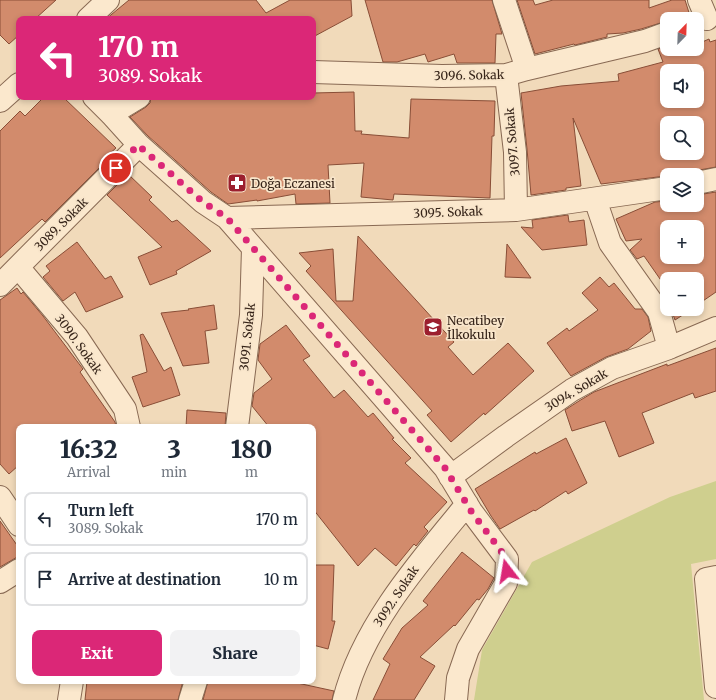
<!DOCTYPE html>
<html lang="en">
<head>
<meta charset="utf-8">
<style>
  :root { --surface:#fff; --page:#f2f2f3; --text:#1f2937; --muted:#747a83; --line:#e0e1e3; --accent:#db2777 }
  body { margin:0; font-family:Merriweather,serif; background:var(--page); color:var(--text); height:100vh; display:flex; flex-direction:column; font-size:15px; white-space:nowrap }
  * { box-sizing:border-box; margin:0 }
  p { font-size:13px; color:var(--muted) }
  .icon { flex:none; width:22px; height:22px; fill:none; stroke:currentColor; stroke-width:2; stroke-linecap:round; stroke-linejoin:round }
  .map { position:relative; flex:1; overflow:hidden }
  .drawer { position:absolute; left:16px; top:424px; width:300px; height:260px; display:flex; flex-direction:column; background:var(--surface); border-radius:8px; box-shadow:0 2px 6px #0003 }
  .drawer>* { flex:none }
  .hud { position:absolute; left:16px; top:16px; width:300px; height:84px; border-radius:8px; box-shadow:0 2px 6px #0003; background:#db2777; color:#fff; overflow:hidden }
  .needle { width:26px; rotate:23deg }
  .controls { position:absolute; left:660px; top:12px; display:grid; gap:8px }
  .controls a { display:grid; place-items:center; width:44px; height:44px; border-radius:8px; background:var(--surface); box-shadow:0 2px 6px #0003; font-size:20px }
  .pin { position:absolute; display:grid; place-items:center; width:34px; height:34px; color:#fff; margin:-17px; border:2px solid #fff; border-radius:50%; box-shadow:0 1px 4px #0007 }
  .me { position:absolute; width:44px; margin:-22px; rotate:346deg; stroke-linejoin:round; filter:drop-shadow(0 0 3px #0008) }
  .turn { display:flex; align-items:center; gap:14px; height:84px; padding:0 16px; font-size:18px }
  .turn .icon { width:52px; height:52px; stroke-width:2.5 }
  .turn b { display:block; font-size:28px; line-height:34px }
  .eta { display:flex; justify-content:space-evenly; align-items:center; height:68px; text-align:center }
  .eta b { font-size:24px; font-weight:800; line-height:28px }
  .cta { display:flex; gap:8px; margin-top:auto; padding:8px 16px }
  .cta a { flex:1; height:46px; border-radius:8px; background:var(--accent); color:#fff; font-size:16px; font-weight:800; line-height:46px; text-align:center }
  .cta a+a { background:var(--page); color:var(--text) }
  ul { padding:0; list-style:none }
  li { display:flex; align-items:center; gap:12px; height:54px; margin:0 8px 6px; padding:0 8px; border:2px solid var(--line); border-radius:8px }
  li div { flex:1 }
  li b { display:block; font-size:15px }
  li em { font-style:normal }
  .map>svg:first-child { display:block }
  .green { fill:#cfcf8e }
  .building { fill:#d28b6c; stroke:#894e37; fill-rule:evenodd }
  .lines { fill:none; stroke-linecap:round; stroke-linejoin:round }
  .minor-casing { stroke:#886953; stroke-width:24 }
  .minor { stroke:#fbe8cd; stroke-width:22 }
  .route { stroke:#db2777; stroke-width:7; stroke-dasharray:0 12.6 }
  .labels { text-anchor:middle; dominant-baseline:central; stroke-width:3.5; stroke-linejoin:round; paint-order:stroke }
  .street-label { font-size:12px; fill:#362419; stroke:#f8e5ca }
  .poi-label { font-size:12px; fill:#362419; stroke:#f8e5ca; text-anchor:start }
</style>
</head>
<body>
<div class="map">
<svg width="716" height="700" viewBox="0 0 716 700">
  <rect width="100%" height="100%" fill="#f1daba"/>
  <path class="green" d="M716,481V559L691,564L704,700H474L482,650L532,562L670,497Z"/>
  <path class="building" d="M0,0H56L35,19H19V35L9,44L0,35Z
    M129,0H256L266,13L290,0H351L352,16L313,37V19H106Z
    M365,0H492L502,34H496L495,63H457L454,54L428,62L425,54L397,62H383Z
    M517,0H533L535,5L553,0H649V8L672,0H685L691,19H667V21L641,29L623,33L607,34V37L575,45L574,44L535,54Z
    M697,35L700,43L709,39L710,42L716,40V167L694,171L690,173L601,184L573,118L581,186L566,188V190L531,195L527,149L521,93L561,86L619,81L618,74L663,62L658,49L667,46V49H697ZM667,71H697V101H667ZM667,123H697V153H667Z
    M354,92L355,131H362L361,134L409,138L411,99L495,101L494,136H492L490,198L394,194L393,200L361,197L364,163L328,165L330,203L296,204L295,194L257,201V200L228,204L211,192L148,136L130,117L146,107L150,103L151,97H313V93Z
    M44,97H63L116,148L108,155L110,157L45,222L42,219L0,258V131L20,111L25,116Z
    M128,174L152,197L149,200L172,222L177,220L211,251L176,271L177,274L150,285L138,257L162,247L107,195Z
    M716,192V292L697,305V279H667V289L644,256L637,259L630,250L642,239L626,241L616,219L655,202L667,201V205H697V195ZM667,227H697V257H667Z
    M568,215L569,222L584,220L587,245L542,250L521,227L533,228L532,220Z
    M358,236L454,342L448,347L473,375L508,343L534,371L485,415L484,413L451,442L427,415L432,411L306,271L311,266L299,253L333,249L336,301H353Z
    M77,242L105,279L111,276L123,297L86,312L75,292L63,301L43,277L50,271L46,266Z
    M507,244L531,278L505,277Z
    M600,277L609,287L614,283L635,309H642L648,317L651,331L628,349L606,357L571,376L547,343L567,328L569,331L598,310L582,293Z
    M17,288L21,294L23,292L43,316L83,369L80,372L115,422L116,427H19V465L9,474L0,464V300Z
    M214,305L217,329L205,331L209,363L183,366L161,313L189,310L188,309Z
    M671,309H692L675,320Z
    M286,325L310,356L303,360L334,398L344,390L368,417L373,413L394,438L392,439L411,458L405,463L447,502L424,527L428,531L416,546L414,544L396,566L375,548L358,566L313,509V427H269L252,406L254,393L272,379L258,360L260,344Z
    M143,334L164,371L171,367L180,395L143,407L132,377L147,372L140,335Z
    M716,348V391L695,398L693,393L642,413L654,443L619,457L605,421L572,431L565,410L579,401L594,392L667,364V366Z
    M187,410L226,413L225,427H186Z
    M566,438L587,483L568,494L566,491L535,511L534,510L500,529L491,516L475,489L535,452L536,454Z
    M0,521L19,548V556L0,567Z
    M462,552L494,578L488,589L479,600L477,599L455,626L454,625L420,657L435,666L414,700H373L390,664L383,659L402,628L428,605L423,601Z
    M313,565H334L332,621H335L328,649L313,645Z
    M87,681H183L178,700H85Z
    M208,681H288L334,691L332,700H203Z"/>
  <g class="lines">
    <defs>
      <path id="minor" d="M504,0L527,69
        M699,0L707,19
        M88,19L108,0
        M313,72L442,76L506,75L527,69L645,41L667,33
        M506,75L515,152L516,210
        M94,97L111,114L139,145L203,202L227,218L445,468L471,511L507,559L506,583L468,649L458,678L456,700
        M0,101L19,84
        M111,114L139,97
        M697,183L716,179
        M595,199L610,243L659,312L669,348
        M227,218L516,210L667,188
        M18,267L77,337L125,409L129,427
        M0,285L139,145
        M237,427L251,315L253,248
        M450,477L506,436L572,390L612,368L669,348L716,328
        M0,497L19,525
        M716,577L706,579L716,687
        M0,582L19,570
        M69,700L72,681
        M190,700L196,681
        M344,700C362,627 420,561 467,504"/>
    </defs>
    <use href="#minor" class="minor-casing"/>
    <use href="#minor" class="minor"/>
  </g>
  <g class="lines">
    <path class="route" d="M116,168L138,145L203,202L227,218L445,468L471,511L507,559V571"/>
  </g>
  <defs>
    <symbol id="pharmacy-square" viewBox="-11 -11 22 22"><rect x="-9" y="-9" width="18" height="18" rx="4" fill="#9c1f2e" stroke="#f8e5ca"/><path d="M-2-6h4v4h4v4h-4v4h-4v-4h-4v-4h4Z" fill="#fff"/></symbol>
    <symbol id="school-square" viewBox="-11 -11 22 22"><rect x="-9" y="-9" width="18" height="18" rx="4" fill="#9c1f2e" stroke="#f8e5ca"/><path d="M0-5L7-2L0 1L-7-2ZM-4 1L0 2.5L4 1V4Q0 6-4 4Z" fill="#fff"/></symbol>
  </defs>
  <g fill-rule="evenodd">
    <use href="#pharmacy-square" x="226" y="172" width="22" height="22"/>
    <use href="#school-square" x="422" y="316" width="22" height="22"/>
  </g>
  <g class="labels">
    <g class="street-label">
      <text transform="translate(469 75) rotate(-1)">3096. Sokak</text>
      <text transform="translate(512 142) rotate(-95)">3097. Sokak</text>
      <text transform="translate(448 212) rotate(-2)">3095. Sokak</text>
      <text transform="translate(61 224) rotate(-45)">3089. Sokak</text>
      <text transform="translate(247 337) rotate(-84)">3091. Sokak</text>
      <text transform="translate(79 344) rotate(54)">3090. Sokak</text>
      <text transform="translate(576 390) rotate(-31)">3094. Sokak</text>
      <text transform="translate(396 596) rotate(-56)">3092. Sokak</text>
    </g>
    <g class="poi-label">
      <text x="251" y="183">Doğa Eczanesi</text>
      <text x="447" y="320">Necatibey<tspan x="447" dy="14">İlkokulu</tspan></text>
    </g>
  </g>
</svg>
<div class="controls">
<a><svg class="needle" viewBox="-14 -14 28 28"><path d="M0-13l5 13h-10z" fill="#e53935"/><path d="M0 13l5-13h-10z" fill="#747a83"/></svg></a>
<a><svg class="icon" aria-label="sound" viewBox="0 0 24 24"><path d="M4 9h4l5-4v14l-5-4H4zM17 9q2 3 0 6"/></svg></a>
<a><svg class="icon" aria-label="search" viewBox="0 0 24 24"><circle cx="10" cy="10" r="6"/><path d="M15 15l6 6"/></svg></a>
<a><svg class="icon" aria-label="layers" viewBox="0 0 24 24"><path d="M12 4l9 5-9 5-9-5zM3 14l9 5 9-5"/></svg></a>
<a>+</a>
<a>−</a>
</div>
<div class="pin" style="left:116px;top:168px;background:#d93025"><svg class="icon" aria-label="arrive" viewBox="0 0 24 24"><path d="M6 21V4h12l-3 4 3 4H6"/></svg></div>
<svg class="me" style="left:507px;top:571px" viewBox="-20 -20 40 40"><path d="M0-17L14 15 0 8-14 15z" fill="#db2777" stroke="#fff" stroke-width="4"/></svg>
<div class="hud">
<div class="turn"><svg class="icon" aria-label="left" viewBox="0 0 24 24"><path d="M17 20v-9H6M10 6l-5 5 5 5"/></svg><div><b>170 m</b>3089. Sokak</div></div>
</div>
<section class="drawer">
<div class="eta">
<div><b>16:32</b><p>Arrival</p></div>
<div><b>3</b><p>min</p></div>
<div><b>180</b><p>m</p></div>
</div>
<ul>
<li><svg class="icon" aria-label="left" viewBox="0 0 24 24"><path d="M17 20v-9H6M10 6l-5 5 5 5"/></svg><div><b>Turn left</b><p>3089. Sokak</p></div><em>170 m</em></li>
<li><svg class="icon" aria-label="arrive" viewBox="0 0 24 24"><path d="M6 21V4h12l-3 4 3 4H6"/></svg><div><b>Arrive at destination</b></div><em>10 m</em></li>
</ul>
<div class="cta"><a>Exit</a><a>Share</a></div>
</section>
</div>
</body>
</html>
